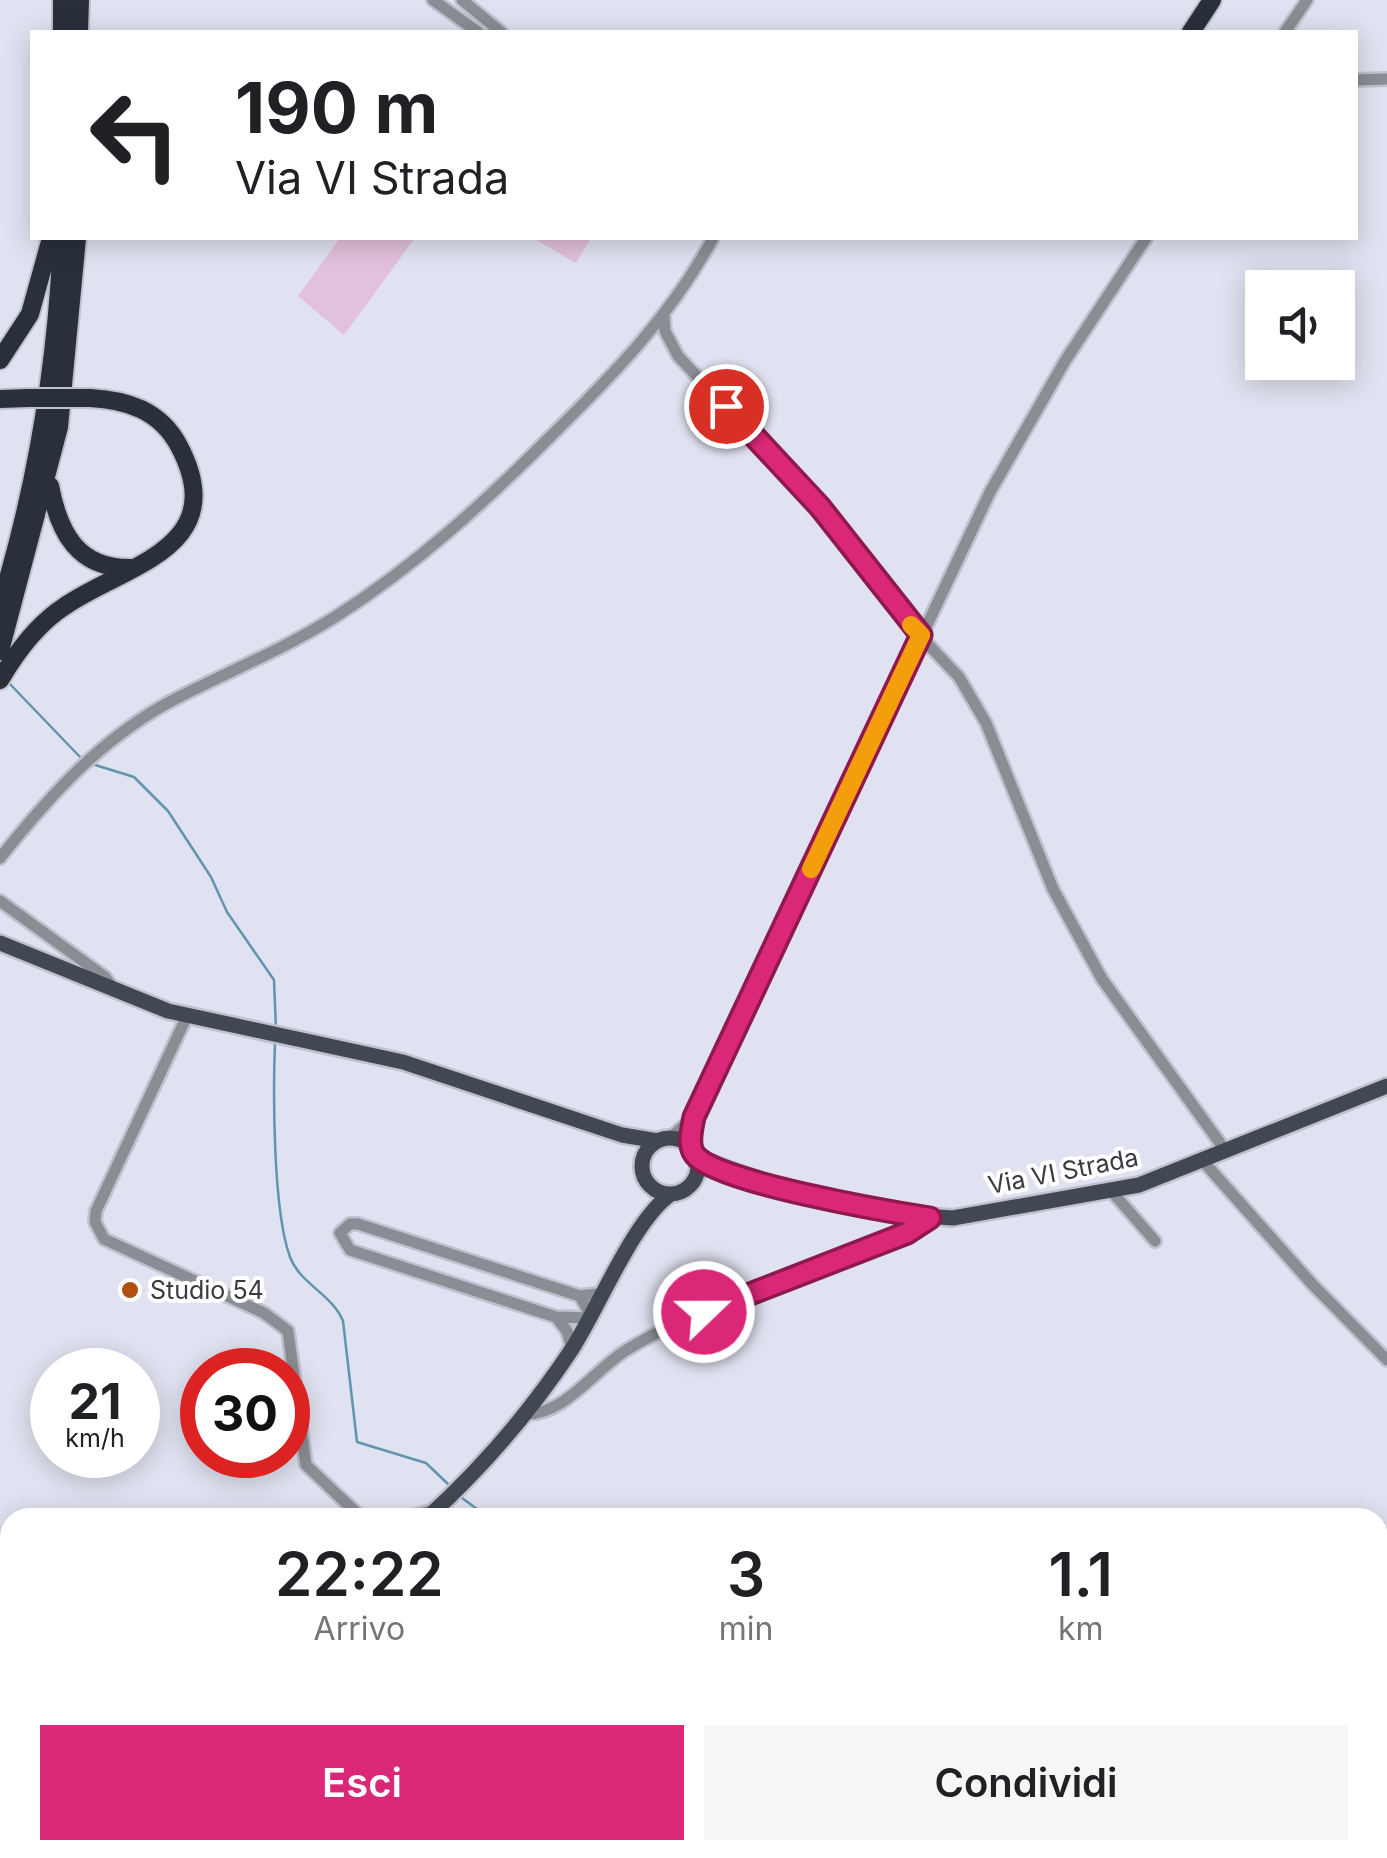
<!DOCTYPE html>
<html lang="it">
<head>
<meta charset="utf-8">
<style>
  :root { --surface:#fff; --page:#f6f6f6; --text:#202124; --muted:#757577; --accent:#db2777 }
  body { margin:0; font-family:Inter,sans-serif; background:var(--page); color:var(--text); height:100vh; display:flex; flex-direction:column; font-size:38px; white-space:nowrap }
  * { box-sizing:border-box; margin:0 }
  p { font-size:32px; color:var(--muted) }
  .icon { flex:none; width:55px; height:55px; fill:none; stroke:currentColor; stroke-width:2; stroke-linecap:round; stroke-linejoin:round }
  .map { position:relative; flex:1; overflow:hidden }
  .panel { position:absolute; left:0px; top:1508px; width:1388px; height:352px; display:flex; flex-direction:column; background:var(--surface); border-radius:30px 30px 0 0; box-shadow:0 5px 25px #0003 }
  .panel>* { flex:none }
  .top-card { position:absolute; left:30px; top:30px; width:1328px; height:210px; border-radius:0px; box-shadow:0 5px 25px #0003; background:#fff; color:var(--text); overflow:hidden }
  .buttons { position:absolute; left:1245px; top:270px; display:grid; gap:20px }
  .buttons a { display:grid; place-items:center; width:110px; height:110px; border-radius:0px; background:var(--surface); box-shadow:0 5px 25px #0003; font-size:50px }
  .speed { position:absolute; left:30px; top:1348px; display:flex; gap:20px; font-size:50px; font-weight:700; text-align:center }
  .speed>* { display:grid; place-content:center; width:130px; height:130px; border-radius:50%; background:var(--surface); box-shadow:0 5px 25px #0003; line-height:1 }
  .speed small { font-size:25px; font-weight:400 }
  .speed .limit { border:15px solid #d22; background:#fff; color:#111 }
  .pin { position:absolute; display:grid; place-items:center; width:85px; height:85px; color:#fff; margin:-42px; border:5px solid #fff; border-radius:50%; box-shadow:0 2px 10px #0007 }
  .me { position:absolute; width:110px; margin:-55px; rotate:68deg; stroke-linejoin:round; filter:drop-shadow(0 0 8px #0008) }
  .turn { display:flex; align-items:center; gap:35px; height:210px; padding:0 40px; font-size:45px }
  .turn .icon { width:130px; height:130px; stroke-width:2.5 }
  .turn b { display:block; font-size:70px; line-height:85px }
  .eta { display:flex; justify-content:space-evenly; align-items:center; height:170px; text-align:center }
  .eta b { font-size:60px; font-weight:600; line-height:70px }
  .action { display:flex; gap:20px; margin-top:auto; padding:20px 40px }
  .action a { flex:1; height:115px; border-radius:0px; background:var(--accent); color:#fff; font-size:40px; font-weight:600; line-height:115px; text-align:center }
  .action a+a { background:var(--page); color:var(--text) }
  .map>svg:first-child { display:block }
  .green { fill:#e2c1dc }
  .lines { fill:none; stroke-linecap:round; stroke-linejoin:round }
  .stream { stroke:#6294ad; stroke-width:2.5 }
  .minor-casing { stroke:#c0c0ce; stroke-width:16 }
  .major-casing { stroke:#c0c0ce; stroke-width:20 }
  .highway-casing { stroke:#c0c0ce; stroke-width:22 }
  .minor { stroke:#8a8d93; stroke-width:11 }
  .major { stroke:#424851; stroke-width:15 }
  .highway { stroke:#29303a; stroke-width:18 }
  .highway-bridge-casing { stroke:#c0c0ce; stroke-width:22; stroke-linecap:butt }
  .highway-bridge { stroke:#29303a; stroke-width:18 }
  .route-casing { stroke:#8e194d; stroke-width:25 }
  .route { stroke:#db2777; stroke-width:18 }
  .slow { stroke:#f59e0b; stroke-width:18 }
  .poi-dot { fill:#b04f0e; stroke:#fff; stroke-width:4 }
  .labels { text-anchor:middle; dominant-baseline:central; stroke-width:8; stroke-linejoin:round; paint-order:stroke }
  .street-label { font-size:25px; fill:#3a3a40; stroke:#fff }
  .poi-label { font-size:25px; fill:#3a3a40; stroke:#fff; text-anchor:start }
</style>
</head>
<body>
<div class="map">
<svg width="1387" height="1858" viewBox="0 0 1387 1858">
  <rect width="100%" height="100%" fill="#e1e2f1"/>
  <path class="green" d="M340,238H415L344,335L298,296Z
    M533,238H591L576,263Z"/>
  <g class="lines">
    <path class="stream" d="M7,681L81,758
      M92,764L134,777L168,811L211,877L227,912L274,980L276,1029
      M275,1042C273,1094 273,1211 290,1257C300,1284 332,1294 343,1321L357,1442L426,1463L449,1485
      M458,1495L489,1518
      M832,1850L843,1858"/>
    <defs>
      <path id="minor" d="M433,0L478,32
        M462,0L501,32
        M1285,32L1307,0
        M1355,80L1387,79
        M664,316L665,331L678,356L820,507L905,620L959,677L986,723L1053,889L1102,979L1225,1150
        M0,858C51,794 104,735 179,697C232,670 284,649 335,617C415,566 483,504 550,437C612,376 672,315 713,238
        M0,901L105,977L114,990
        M187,1016L96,1211L95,1222L104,1239L264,1313L288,1331L306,1465L362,1518
        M669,1139L694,1117L990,492L1065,361L1146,238
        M692,1150L693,1119
        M1202,1160L1312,1284L1387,1360
        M1113,1193L1155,1241
        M580,1296L592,1318L556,1317L350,1250L340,1233L350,1224H358L580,1296L605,1293
        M556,1317L567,1331L572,1349
        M526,1414C565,1415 596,1368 628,1349C714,1298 814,1268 907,1233L930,1218
        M405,1518L431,1511
        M1378,1833L1387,1821
        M1277,1850L1288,1858
        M1358,1858L1364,1850"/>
      <path id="major" d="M0,943L168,1011L403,1062L622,1135L658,1141
        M642 1166a28 28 0 1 1 56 0a28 28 0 1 1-56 0Z
        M696,1158L786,1190L908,1215L953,1218L1139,1185L1387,1086
        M427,1518C482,1468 531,1411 572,1349C599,1307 634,1219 671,1194
        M78,1850L82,1858
        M0,1854L18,1850
        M26,1858L30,1850"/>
      <path id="highway" d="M62,32V0
        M79,32L80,0
        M1191,32L1212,0
        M0,360L30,314L51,238
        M0,399L28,398
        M50,486C59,533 78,569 131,568
        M0,606C37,485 57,363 62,238
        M0,651L59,427L77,238
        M0,680C17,651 37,624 65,606C125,565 233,548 179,446C160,410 127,400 90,398"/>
    </defs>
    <use href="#minor" class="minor-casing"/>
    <use href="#major" class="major-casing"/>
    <use href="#highway" class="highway-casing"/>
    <use href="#minor" class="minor"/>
    <use href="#major" class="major"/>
    <use href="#highway" class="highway"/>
    <defs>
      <path id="highway-bridge" d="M28,398H90"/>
    </defs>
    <use href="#highway-bridge" class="highway-bridge-casing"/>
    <use href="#highway-bridge" class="highway-bridge"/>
  </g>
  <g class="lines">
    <defs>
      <path id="route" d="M704,1312L907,1233L930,1218C891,1212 715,1182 695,1155C687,1145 692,1128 694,1117L921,635L820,507L726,406"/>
    </defs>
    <use href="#route" class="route-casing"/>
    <use href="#route" class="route"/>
    <path class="slow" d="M811,869L921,635L911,625"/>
  </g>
  <circle class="poi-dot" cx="130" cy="1290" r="10"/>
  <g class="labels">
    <g class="street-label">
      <text transform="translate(1063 1171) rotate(-11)">Via VI Strada</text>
    </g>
    <g class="poi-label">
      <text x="150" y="1290">Studio 54</text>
    </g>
  </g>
</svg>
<div class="buttons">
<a><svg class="icon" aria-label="sound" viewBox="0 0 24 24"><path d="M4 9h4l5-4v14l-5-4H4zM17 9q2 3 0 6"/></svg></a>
</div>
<div class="speed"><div>21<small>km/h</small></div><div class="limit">30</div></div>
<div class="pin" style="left:726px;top:406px;background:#d93025"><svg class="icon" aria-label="arrive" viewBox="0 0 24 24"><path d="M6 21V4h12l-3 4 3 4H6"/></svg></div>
<svg class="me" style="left:704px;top:1312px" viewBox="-20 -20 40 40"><circle r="17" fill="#db2777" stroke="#fff" stroke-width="3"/><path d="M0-11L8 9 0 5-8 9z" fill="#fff"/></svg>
<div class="top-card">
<div class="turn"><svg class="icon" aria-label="left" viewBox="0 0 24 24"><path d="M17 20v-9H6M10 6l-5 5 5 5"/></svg><div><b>190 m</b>Via VI Strada</div></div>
</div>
<section class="panel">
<div class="eta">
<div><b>22:22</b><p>Arrivo</p></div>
<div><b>3</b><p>min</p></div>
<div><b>1.1</b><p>km</p></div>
</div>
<div class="action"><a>Esci</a><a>Condividi</a></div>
</section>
</div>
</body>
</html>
